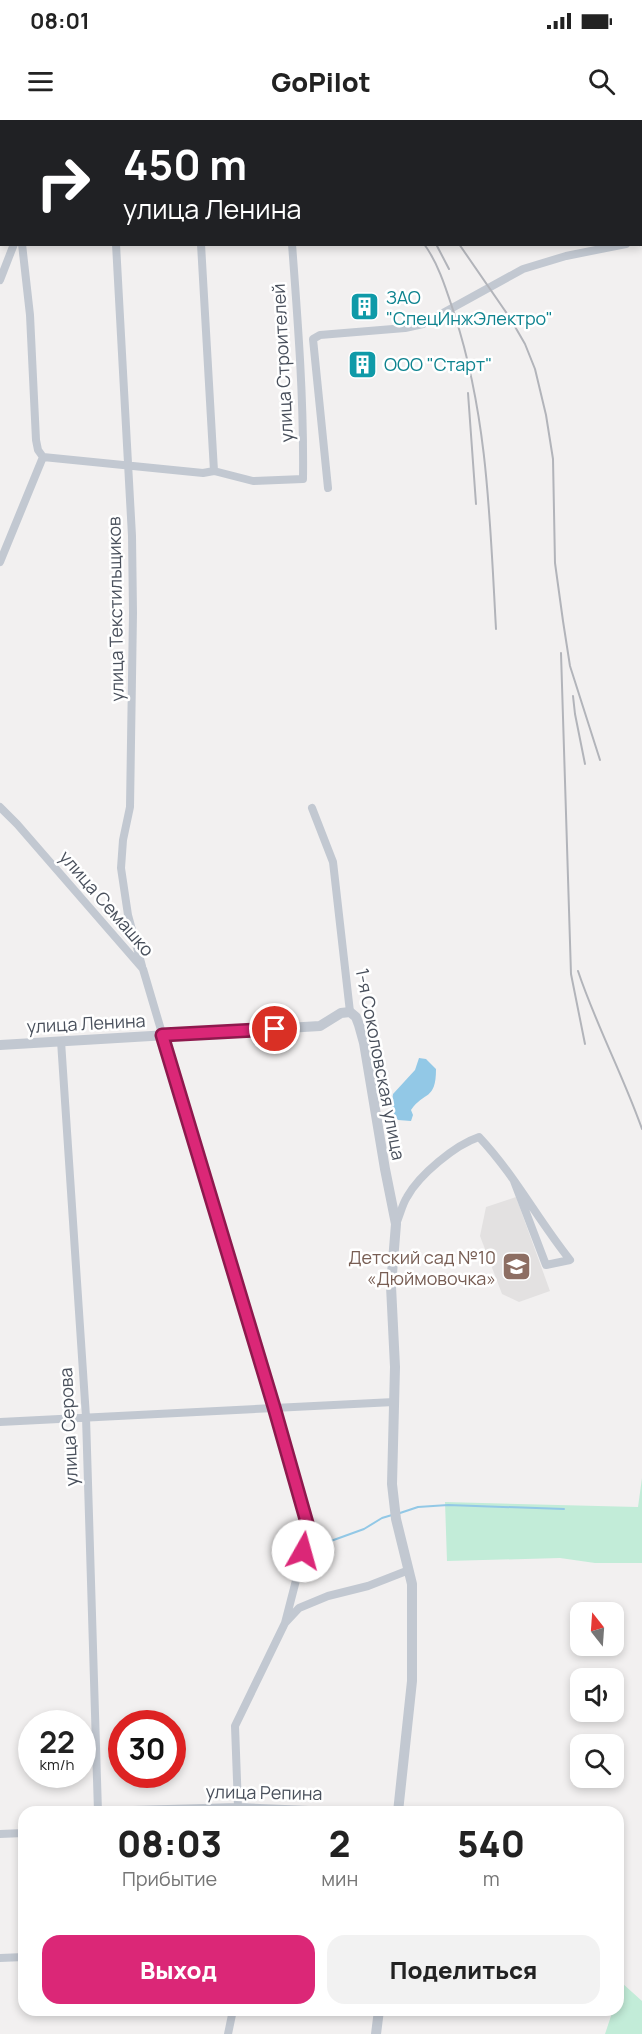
<!DOCTYPE html>
<html lang="ru">
<head>
<meta charset="utf-8">
<style>
  :root { --surface:#fff; --page:#f2f2f2; --text:#222; --muted:#767676; --accent:#db2777 }
  body { margin:0; font-family:Manrope,sans-serif; background:var(--page); color:var(--text); height:100vh; display:flex; flex-direction:column; font-size:22px; white-space:nowrap }
  * { box-sizing:border-box; margin:0 }
  p { font-size:20px; color:var(--muted) }
  .icon { flex:none; width:33px; height:33px; fill:none; stroke:currentColor; stroke-width:2; stroke-linecap:round; stroke-linejoin:round }
  .map { position:relative; flex:1; overflow:hidden }
  .drawer { position:absolute; left:18px; top:1686px; width:606px; height:210px; display:flex; flex-direction:column; background:var(--surface); border-radius:18px; box-shadow:0 3px 9px #0003 }
  .drawer>* { flex:none }
  .hud { position:absolute; left:0px; top:0px; width:642px; height:126px; box-shadow:0 3px 9px #0003; background:#202124; color:#fff; overflow:hidden }
  .needle { width:39px; rotate:343deg }
  .buttons { position:absolute; left:570px; top:1482px; display:grid; gap:12px }
  .buttons a { display:grid; place-items:center; width:54px; height:54px; border-radius:12px; background:var(--surface); box-shadow:0 3px 9px #0003; font-size:30px }
  .speed { position:absolute; left:18px; top:1590px; display:flex; gap:12px; font-size:30px; font-weight:700; text-align:center }
  .speed>* { display:grid; place-content:center; width:78px; height:78px; border-radius:50%; background:var(--surface); box-shadow:0 3px 9px #0003; line-height:1 }
  .speed small { font-size:15px; font-weight:400 }
  .speed .limit { border:9px solid #d22; background:#fff; color:#111 }
  .pin { position:absolute; display:grid; place-items:center; width:51px; height:51px; color:#fff; margin:-26px; border:3px solid #fff; border-radius:50%; box-shadow:0 2px 6px #0007 }
  .me { position:absolute; width:66px; margin:-33px; rotate:7deg; stroke-linejoin:round; filter:drop-shadow(0 0 4px #0008) }
  .turn { display:flex; align-items:center; gap:21px; height:126px; padding:0 24px; font-size:27px }
  .turn .icon { width:78px; height:78px; stroke-width:2.5 }
  .turn b { display:block; font-size:42px; line-height:51px }
  .eta { display:flex; justify-content:space-evenly; align-items:center; height:102px; text-align:center }
  .eta b { font-size:36px; font-weight:800; line-height:42px }
  .button { display:flex; gap:12px; margin-top:auto; padding:12px 24px }
  .button a { flex:1; height:69px; border-radius:18px; background:var(--accent); color:#fff; font-size:24px; font-weight:800; line-height:69px; text-align:center }
  .button a+a { background:var(--page); color:var(--text) }
  .status { display:flex; justify-content:space-between; align-items:center; height:42px; padding:0 30px; background:var(--surface); direction:ltr }
  .status svg { height:16px; fill:currentColor }
  header { display:flex; justify-content:space-between; align-items:center; height:78px; padding:0 24px; background:var(--surface); font-size:27px; font-weight:800 }
  .map>svg:first-child { display:block }
  .education { fill:#e3e1e1 }
  .green { fill:#c2ecd8 }
  .water { fill:#92c8e6 }
  .lines { fill:none; stroke-linecap:round; stroke-linejoin:round }
  .stream { stroke:#92c8e6; stroke-width:2 }
  .minor { stroke:#c2c8d1; stroke-width:8 }
  .tertiary { stroke:#c2c8d1; stroke-width:10 }
  .rail { stroke:#b2b4ba; stroke-width:2 }
  .route-casing { stroke:#8e194d; stroke-width:15 }
  .route { stroke:#db2777; stroke-width:10 }
  .labels { text-anchor:middle; dominant-baseline:central; stroke-width:5; stroke-linejoin:round; paint-order:stroke }
  .culture-label { font-size:18px; fill:#0d838f; stroke:#fff; text-anchor:start }
  .street-label { font-size:18px; fill:#49505c; stroke:#fff }
  .education-label { font-size:18px; fill:#785e54; stroke:#fff; text-anchor:end }
</style>
</head>
<body>
<div class="status"><b>08:01</b><svg viewBox="0 0 49 12"><path d="M0 12V9h3v3zM5 12V6h3v6zM10 12V3h3v9zM15 12V0h3v12zM26 1h20v11H26zM47 4h2v5h-2z"/></svg></div>
<header><svg class="icon" aria-label="menu" viewBox="0 0 24 24"><path d="M4 6h16M4 12h16M4 18h16"/></svg>GoPilot<svg class="icon" aria-label="search" viewBox="0 0 24 24"><circle cx="10" cy="10" r="6"/><path d="M15 15l6 6"/></svg></header>
<div class="map">
<svg width="642" height="1914" viewBox="0 0 642 1914">
  <rect width="100%" height="100%" fill="#f2f0f0"/>
  <path class="education" d="M516,1077L550,1171L519,1182L502,1174L480,1116L486,1087Z"/>
  <path class="green" d="M642,1358V1443H595L560,1438L447,1441L445,1382L638,1387Z
    M622,1863L642,1881V1914H605L613,1890H618V1875Z"/>
  <path class="water" d="M419,938L426,939L436,949C436,981 424,971 411,990L413,995L411,1001L398,1000L391,989L393,974L415,950Z"/>
  <g class="lines">
    <path class="stream" d="M400,1393L418,1387L448,1385L564,1389
      M306,1430L364,1409L382,1398L392,1395"/>
    <path class="minor" d="M0,93H2
      M640,122L642,121
      M116,124L132,416L133,493L130,687L123,720L121,748L128,795L142,846
      M201,124L214,351
      M0,160L14,124
      M43,337L203,353L214,351L253,361L303,359C304,281 298,203 292,124
      M328,368L313,219L320,215L405,208L423,204L523,149L566,136L626,124
      M0,442L43,337L38,330L36,320L30,195L22,124
      M0,687L17,704L143,849L309,1410L285,1503L235,1606L238,1687
      M312,688L333,742L350,892
      M61,921L86,1297L98,1692
      M396,1104C400,1095 402,1085 407,1077C419,1055 455,1025 479,1017C514,1054 538,1100 570,1140L546,1145L514,1061
      M0,1302L394,1282
      M285,1503L299,1488L328,1476L368,1466L409,1450
      M98,1691L238,1687L358,1692
      M0,1714L24,1713
      M0,1838L24,1837
      M228,1914L233,1890"/>
    <path class="tertiary" d="M0,925L320,906L341,893L350,892L356,897L359,905L364,923L385,1049L396,1104L391,1166L395,1247L392,1364L396,1399L412,1464V1561L398,1692
      M376,1914L379,1890"/>
    <path class="rail" d="M247,0L307,2
      M407,0L437,2
      M4,2L18,0
      M640,13H642
      M424,124C439,144 447,172 455,196C488,298 490,403 496,509
      M436,124L449,149
      M459,124L510,198L525,224L535,249L546,295L553,339L555,443L563,501L570,546L600,640
      M468,273L476,384
      M561,533L571,854L585,924
      M573,576L575,594L585,644
      M578,851C596,905 623,955 642,1009"/>
  </g>
  <g class="lines">
    <defs>
      <path id="route" d="M275,909L162,915L274,1287L309,1410L303,1431"/>
    </defs>
    <use href="#route" class="route-casing"/>
    <use href="#route" class="route"/>
  </g>
  <defs>
    <symbol id="building-square" viewBox="-11 -11 22 22"><rect x="-9" y="-9" width="18" height="18" rx="4" fill="#0f9aa8" stroke="#fff"/><path d="M-4-6H4V6H1V3H-1V6H-4ZM-2.5-4.3h1.7v1.8h-1.7ZM.8-4.3h1.7v1.8H.8ZM-2.5-1h1.7V.8h-1.7ZM.8-1h1.7V.8H.8Z" fill="#fff"/></symbol>
    <symbol id="school-square" viewBox="-11 -11 22 22"><rect x="-9" y="-9" width="18" height="18" rx="4" fill="#8d6e63" stroke="#fff"/><path d="M0-5L7-2L0 1L-7-2ZM-4 1L0 2.5L4 1V4Q0 6-4 4Z" fill="#fff"/></symbol>
  </defs>
  <g fill-rule="evenodd">
    <use href="#building-square" x="348" y="170" width="33" height="33"/>
    <use href="#building-square" x="346" y="228" width="33" height="33"/>
    <use href="#school-square" x="500" y="1130" width="33" height="33"/>
  </g>
  <g class="labels">
    <g class="culture-label">
      <text x="386" y="177">ЗАО<tspan x="386" dy="21">"СпецИнжЭлектро"</tspan></text>
      <text x="384" y="244">ООО "Старт"</text>
    </g>
    <g class="street-label">
      <text transform="translate(282 243) rotate(-93)">улица Строителей</text>
      <text transform="translate(115 489) rotate(-91)">улица Текстильщиков</text>
      <text transform="translate(107 783) rotate(49)">улица Семашко</text>
      <text transform="translate(86 903) rotate(-3)">улица Ленина</text>
      <text transform="translate(381 944) rotate(79)">1-я Соколовская улица</text>
      <text transform="translate(68 1307) rotate(-93)">улица Серова</text>
      <text transform="translate(264 1672) rotate(1)">улица Репина</text>
    </g>
    <g class="education-label">
      <text x="496" y="1137">Детский сад №10<tspan x="496" dy="21">«Дюймовочка»</tspan></text>
    </g>
  </g>
</svg>
<div class="buttons">
<a><svg class="needle" viewBox="-14 -14 28 28"><path d="M0-13l5 13h-10z" fill="#e53935"/><path d="M0 13l5-13h-10z" fill="#767676"/></svg></a>
<a><svg class="icon" aria-label="sound" viewBox="0 0 24 24"><path d="M4 9h4l5-4v14l-5-4H4zM17 9q2 3 0 6"/></svg></a>
<a><svg class="icon" aria-label="search" viewBox="0 0 24 24"><circle cx="10" cy="10" r="6"/><path d="M15 15l6 6"/></svg></a>
</div>
<div class="speed"><div>22<small>km/h</small></div><div class="limit">30</div></div>
<div class="pin" style="left:275px;top:909px;background:#d93025"><svg class="icon" aria-label="arrive" viewBox="0 0 24 24"><path d="M6 21V4h12l-3 4 3 4H6"/></svg></div>
<svg class="me" style="left:303px;top:1431px" viewBox="-20 -20 40 40"><circle r="19" fill="#fff"/><path d="M0-13L10 11 0 6-10 11z" fill="#db2777"/></svg>
<div class="hud">
<div class="turn"><svg class="icon" aria-label="right" viewBox="0 0 24 24"><path d="M7 20v-9h11M14 6l5 5-5 5"/></svg><div><b>450 m</b>улица Ленина</div></div>
</div>
<section class="drawer">
<div class="eta">
<div><b>08:03</b><p>Прибытие</p></div>
<div><b>2</b><p>мин</p></div>
<div><b>540</b><p>m</p></div>
</div>
<div class="button"><a>Выход</a><a>Поделиться</a></div>
</section>
</div>
</body>
</html>
